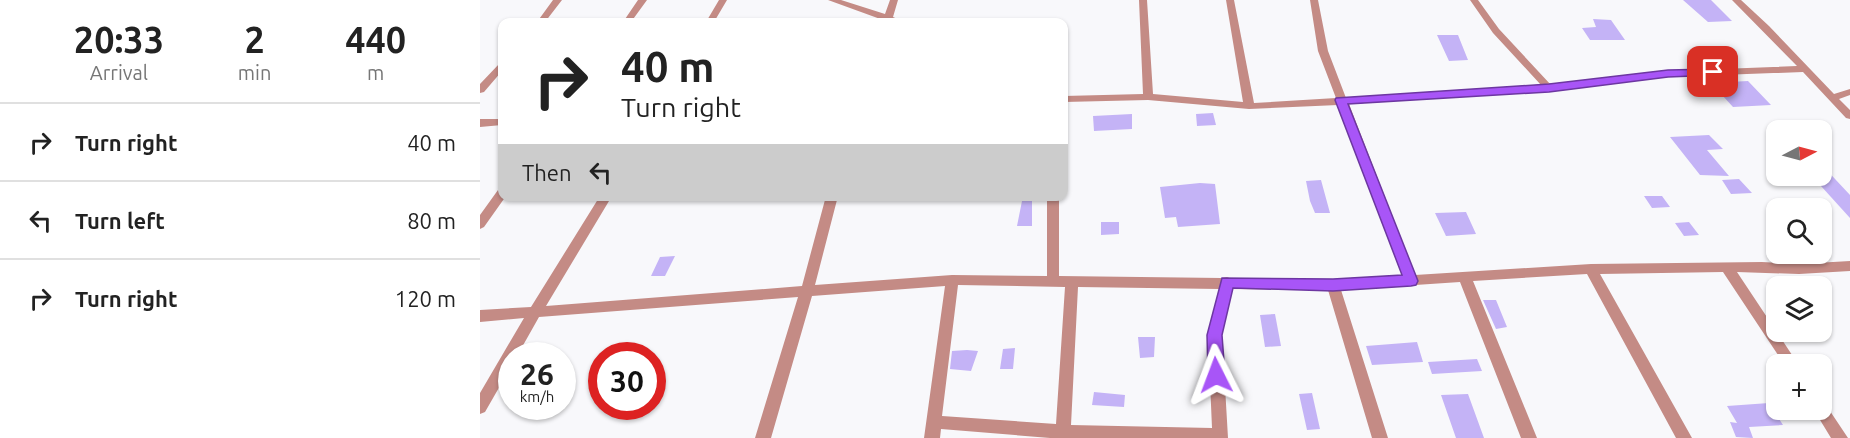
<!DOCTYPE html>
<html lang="en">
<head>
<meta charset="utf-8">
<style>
  :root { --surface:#fff; --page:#f2f2f2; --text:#222; --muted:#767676; --line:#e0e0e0 }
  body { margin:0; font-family:Ubuntu,sans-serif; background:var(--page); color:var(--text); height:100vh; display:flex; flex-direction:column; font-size:22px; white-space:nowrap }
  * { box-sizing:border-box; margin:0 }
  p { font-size:20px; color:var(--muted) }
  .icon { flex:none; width:33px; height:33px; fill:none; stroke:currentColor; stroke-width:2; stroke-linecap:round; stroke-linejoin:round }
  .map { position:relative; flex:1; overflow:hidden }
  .side { display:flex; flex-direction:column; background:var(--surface); width:480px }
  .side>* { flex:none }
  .guide { position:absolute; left:18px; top:18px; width:570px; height:183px; border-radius:12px; box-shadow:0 2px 4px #0004; background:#fff; color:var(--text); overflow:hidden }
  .needle { width:39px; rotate:84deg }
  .tools { position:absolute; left:1286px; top:120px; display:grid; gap:12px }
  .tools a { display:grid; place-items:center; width:66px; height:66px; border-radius:12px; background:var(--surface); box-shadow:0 2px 4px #0004; font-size:30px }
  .speed { position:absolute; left:18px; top:342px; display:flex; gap:12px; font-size:30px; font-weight:700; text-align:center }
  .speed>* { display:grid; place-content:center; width:78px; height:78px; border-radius:50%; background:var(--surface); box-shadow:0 2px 4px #0004; line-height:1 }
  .speed small { font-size:15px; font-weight:400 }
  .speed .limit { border:9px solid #d22; background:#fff; color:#111 }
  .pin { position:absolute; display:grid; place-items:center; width:51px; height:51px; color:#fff; margin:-26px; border-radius:12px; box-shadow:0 3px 9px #0006 }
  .me { position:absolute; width:66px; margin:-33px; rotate:357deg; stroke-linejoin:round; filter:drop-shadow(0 0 4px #0008) }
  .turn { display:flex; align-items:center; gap:21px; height:126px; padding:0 24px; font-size:27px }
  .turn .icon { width:78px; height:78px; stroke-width:2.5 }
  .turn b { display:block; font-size:42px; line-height:51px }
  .then { display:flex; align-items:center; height:57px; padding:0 24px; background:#0003; gap:12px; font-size:22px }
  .eta { display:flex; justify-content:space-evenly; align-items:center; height:102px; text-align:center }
  .eta b { font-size:36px; font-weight:700; line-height:42px }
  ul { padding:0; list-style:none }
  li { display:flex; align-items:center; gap:18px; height:78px; padding:0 24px; border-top:2px solid var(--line) }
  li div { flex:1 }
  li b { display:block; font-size:22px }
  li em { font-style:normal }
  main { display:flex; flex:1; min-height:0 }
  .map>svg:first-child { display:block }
  .building { fill:#c4b3f6 }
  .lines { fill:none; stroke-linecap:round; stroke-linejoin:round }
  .minor { fill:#c48b85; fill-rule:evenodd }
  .route { fill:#a855f7; stroke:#6d37a1; stroke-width:1.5 }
</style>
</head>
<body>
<main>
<section class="side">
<div class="eta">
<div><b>20:33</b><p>Arrival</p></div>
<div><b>2</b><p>min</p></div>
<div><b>440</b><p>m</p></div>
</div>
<ul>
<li><svg class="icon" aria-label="right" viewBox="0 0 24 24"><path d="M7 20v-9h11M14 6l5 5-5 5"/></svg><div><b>Turn right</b></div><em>40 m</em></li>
<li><svg class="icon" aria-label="left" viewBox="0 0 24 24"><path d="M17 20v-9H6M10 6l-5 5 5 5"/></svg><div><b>Turn left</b></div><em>80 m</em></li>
<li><svg class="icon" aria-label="right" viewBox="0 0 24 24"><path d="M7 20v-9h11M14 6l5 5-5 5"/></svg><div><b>Turn right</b></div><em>120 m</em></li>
</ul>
</section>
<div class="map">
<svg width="1370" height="438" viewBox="0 0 1370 438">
  <rect width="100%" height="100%" fill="#f8f8fb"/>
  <path class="building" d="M1203,0H1231L1252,21L1228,22Z
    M1113,19L1131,20L1145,40H1110L1102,28L1116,27Z
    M957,35H978L988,60L969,61Z
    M1268,81L1291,105L1253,107L1231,83Z
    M733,113L736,125L717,126L716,114Z
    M652,114V129L614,131L613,116Z
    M1229,135L1243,149L1227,150L1249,176L1220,175L1190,137Z
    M1341,164L1370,195V218L1341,186Z
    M1259,179L1272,193L1251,194L1242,180Z
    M841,180L850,213H835L830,201L826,181Z
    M720,183L735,184L740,224L698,227L696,217L685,218L680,187Z
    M543,196H552V226H537Z
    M1164,196H1182L1190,207L1172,208Z
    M986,212L996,234L966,236L955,213Z
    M621,222H639V234L621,235Z
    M1209,222L1219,235L1204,236L1195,223Z
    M195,256L185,276H171L180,257Z
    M1003,300H1016L1027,327L1016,329Z
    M795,314L801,346L785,347L780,315Z
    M658,337H675L674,357L660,358Z
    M937,342L943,362L892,365L886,346Z
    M535,348L533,369H520L523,349Z
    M487,350L498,351L491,371L470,369L472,351Z
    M997,359L1002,371L952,374L948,362Z
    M614,392L645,395L644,407L612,405Z
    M832,393L840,429L827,430L819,394Z
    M988,394L1004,438H976L961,395Z
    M1289,403L1303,425L1269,427L1273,438L1256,437L1250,422L1257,423L1247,406Z"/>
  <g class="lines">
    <path class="minor" d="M73,0H82L65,22H57Z
      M158,0H167L151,22H143Z
      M239,0H247L234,22H226Z
      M348,0H361L405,14L410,0H418L413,17L424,22H403V20Z
      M659,0H667L673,94L763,102L746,0H754L774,103L856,98L838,51L830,0H838L848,51L866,98L1061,85L1013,33L990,0H998L1019,29L1071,85L1188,71L1317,66L1252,0H1261L1289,26L1354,94L1370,89V95L1359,99L1370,110V119L1366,118L1323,72L1188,77L1069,91L869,104L935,275L1111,264L1282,262L1319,264L1370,261V271L1319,274L1257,272L1318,364H1304L1243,272L1120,274L1212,438H1196L1107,274L993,281L1057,438H1041L980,282L861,290L908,438H892L848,290L752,289L742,335L748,438H570L461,429L460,438H444L465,286L332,296L291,438H275L318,297L59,317L37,356H32V365L5,412L0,414V393L44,318L0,322V310L51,307L120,196H132L66,306L322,286L346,196H358L335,285L472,275L567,276V196H579V276L742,278L747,277L752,279L853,280L923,276L858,105L769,109L668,100L584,102V96L663,94ZM478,285L585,287L576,424L462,416ZM598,287L739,289L728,335L732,428L591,425Z
      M22,63V71L4,92L0,93V84L19,64Z
      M0,119H22V125L0,127Z
      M22,189V196H26L4,227L0,229V215L18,190Z
      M1341,403L1346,405L1368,438H1351L1334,410H1341Z"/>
  </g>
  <path class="route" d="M1233,69L1237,70V75L1188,77L1069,92L868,104L938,281L936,285L931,286L853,291L753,288L742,335L745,375L742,380L736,382L731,380L728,375L727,335L742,278L853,279L922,275L855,100L856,98L1069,84L1188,70Z"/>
</svg>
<div class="tools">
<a><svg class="needle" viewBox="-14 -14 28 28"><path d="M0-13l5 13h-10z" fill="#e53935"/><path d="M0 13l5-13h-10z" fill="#767676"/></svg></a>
<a><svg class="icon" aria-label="search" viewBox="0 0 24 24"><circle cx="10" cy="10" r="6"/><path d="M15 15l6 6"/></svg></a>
<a><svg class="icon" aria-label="layers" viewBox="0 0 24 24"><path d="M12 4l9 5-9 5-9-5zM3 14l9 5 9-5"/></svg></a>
<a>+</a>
</div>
<div class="speed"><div>26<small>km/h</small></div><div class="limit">30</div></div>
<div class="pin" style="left:1233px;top:72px;background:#d93025"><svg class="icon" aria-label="arrive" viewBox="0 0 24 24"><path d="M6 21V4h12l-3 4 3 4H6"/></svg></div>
<svg class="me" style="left:736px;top:375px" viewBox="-20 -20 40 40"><path d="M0-17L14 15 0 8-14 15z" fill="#a855f7" stroke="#fff" stroke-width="4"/></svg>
<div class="guide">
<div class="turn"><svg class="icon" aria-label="right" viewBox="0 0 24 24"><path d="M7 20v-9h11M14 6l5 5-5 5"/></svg><div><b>40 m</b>Turn right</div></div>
<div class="then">Then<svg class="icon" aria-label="left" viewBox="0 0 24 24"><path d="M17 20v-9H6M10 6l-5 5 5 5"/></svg></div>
</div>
</div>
</main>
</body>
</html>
